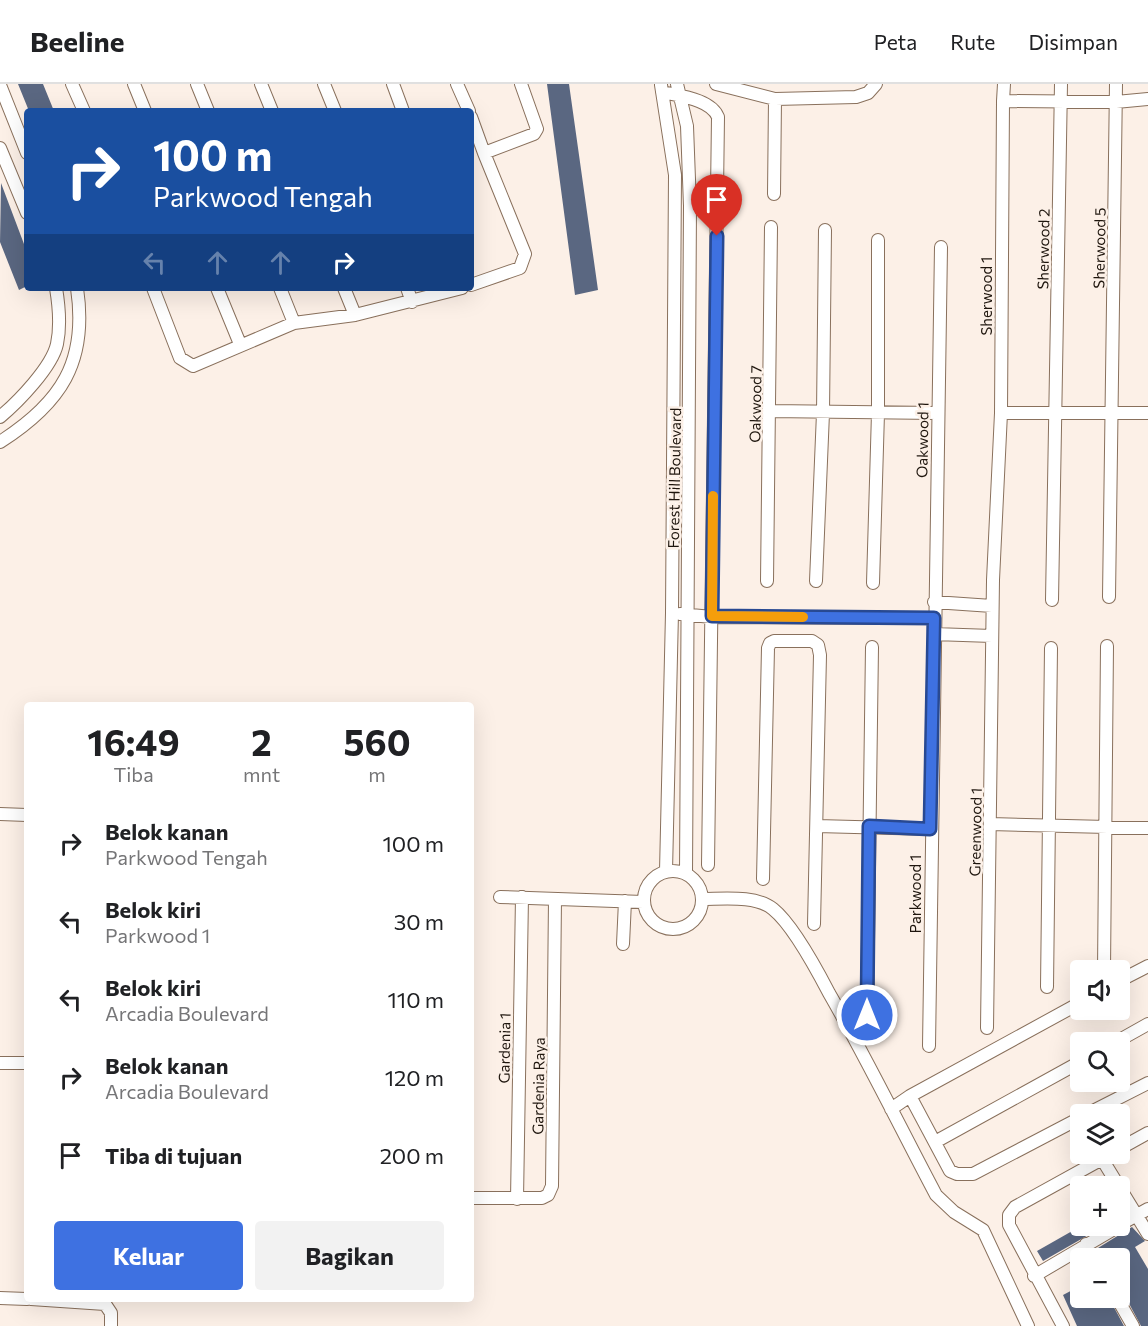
<!DOCTYPE html>
<html lang="id">
<head>
<meta charset="utf-8">
<style>
  :root { --surface:#fff; --page:#f2f2f2; --text:#202124; --muted:#757577; --line:#e0e0e0; --accent:#3e71e1 }
  body { margin:0; font-family:Commissioner,sans-serif; background:var(--page); color:var(--text); height:100vh; display:flex; flex-direction:column; font-size:22px; white-space:nowrap }
  * { box-sizing:border-box; margin:0 }
  p { font-size:20px; color:var(--muted) }
  .icon { flex:none; width:33px; height:33px; fill:none; stroke:currentColor; stroke-width:2; stroke-linecap:round; stroke-linejoin:round }
  .map { position:relative; flex:1; overflow:hidden }
  .drawer { position:absolute; left:24px; top:618px; width:450px; height:600px; display:flex; flex-direction:column; background:var(--surface); border-radius:6px; box-shadow:0 6px 24px #0002 }
  .drawer>* { flex:none }
  .top-card { position:absolute; left:24px; top:24px; width:450px; height:183px; border-radius:6px; box-shadow:0 6px 24px #0002; background:#1a4fa0; color:#fff; overflow:hidden }
  .fabs { position:absolute; left:1070px; top:876px; display:grid; gap:12px }
  .fabs a { display:grid; place-items:center; width:60px; height:60px; border-radius:6px; background:var(--surface); box-shadow:0 6px 24px #0002; font-size:30px }
  .pin { position:absolute; display:grid; place-items:center; width:51px; height:51px; color:#fff; margin:-62px -26px; border-radius:50% 50% 50% 0; rotate:-45deg; box-shadow:0 0 6px #0007 }
  .pin .icon { rotate:45deg }
  .me { position:absolute; width:66px; margin:-33px; rotate:0deg; stroke-linejoin:round; filter:drop-shadow(0 0 4px #0008) }
  .turn { display:flex; align-items:center; gap:21px; height:126px; padding:0 30px; font-size:27px }
  .turn .icon { width:78px; height:78px; stroke-width:2.5 }
  .turn b { display:block; font-size:42px; line-height:51px }
  .lanes { display:flex; align-items:center; height:57px; padding:0 30px; background:#0003; justify-content:center; gap:30px; direction:ltr }
  .lanes .off { opacity:.35 }
  .eta { display:flex; justify-content:space-evenly; align-items:center; height:102px; text-align:center }
  .eta b { font-size:36px; font-weight:700; line-height:42px }
  .primary-button { display:flex; gap:12px; margin-top:auto; padding:12px 30px }
  .primary-button a { flex:1; height:69px; border-radius:6px; background:var(--accent); color:#fff; font-size:24px; font-weight:700; line-height:69px; text-align:center }
  .primary-button a+a { background:var(--page); color:var(--text) }
  ul { padding:0; list-style:none }
  li { display:flex; align-items:center; gap:18px; height:78px; padding:0 30px }
  li div { flex:1 }
  li b { display:block; font-size:22px }
  li em { font-style:normal }
  header { display:flex; align-items:center; gap:36px; box-sizing:border-box; height:84px; padding:0 30px; background:var(--surface); border-bottom:2px solid var(--line) }
  header strong { font-size:28px }
  nav { display:flex; gap:33px; margin-inline-start:auto; font-size:21px }
  .map>svg:first-child { display:block }
  .building { fill:#5a6781 }
  .lines { fill:none; stroke-linecap:round; stroke-linejoin:round }
  .street-casing { stroke:#89705c; stroke-width:14 }
  .street { stroke:#fff; stroke-width:12 }
  .route-casing { stroke:#284992; stroke-width:15 }
  .route { stroke:#3e71e1; stroke-width:10 }
  .slow { stroke:#f59e0b; stroke-width:10 }
  .labels { text-anchor:middle; dominant-baseline:central; stroke-width:5; stroke-linejoin:round; paint-order:stroke }
  .street-label { font-size:15px; fill:#1e150d; stroke:#fcf0e7 }
</style>
</head>
<body>
<header>
<strong>Beeline</strong>
<nav><a>Peta</a><a>Rute</a><a>Disimpan</a></nav>
</header>
<div class="map">
<svg width="1148" height="1242" viewBox="0 0 1148 1242">
  <rect width="100%" height="100%" fill="#fcf0e7"/>
  <path class="building" d="M18,0H43L54,27H29Z
    M547,0H569L598,206L575,211Z
    M1,99L27,168V202L19,206L0,158Z
    M855,914L859,931L852,934L844,919Z
    M1081,1142H1104L1043,1177L1037,1167Z
    M1132,1143L1145,1157L1135,1163L1148,1185V1242H1141L1124,1210L1119,1206V1174H1102L1098,1164Z
    M1080,1175V1196L1071,1180Z
    M1080,1202V1214H1109L1124,1242H1077L1063,1211Z"/>
  <g class="lines">
    <defs>
      <path id="street" d="M72,0L84,27
        M134,0L145,27
        M197,0L208,27
        M261,0L272,27
        M324,0L335,27
        M393,0L403,27
        M457,0L469,27
        M677,0L687,42L690,122L686,790
        M716,0L775,15L856,13L868,9L876,0
        M0,1L27,69
        M661,1L675,91L672,529L666,787
        M662,8C679,12 711,15 718,33L708,781
        M1003,17L1004,0
        M471,33L484,69
        M0,64L27,129
        M774,110L775,15
        M471,201L520,184L525,170L484,69L534,50L537,45L521,0
        M153,204L180,274L193,282L294,239L355,231L462,204
        M217,204L240,260
        M280,204L294,239
        M344,204L355,231
        M407,204L412,218
        M770,327L937,329
        M1001,329H1148
        M0,333C18,318 52,283 57,260C61,241 59,222 56,204
        M0,358C61,319 88,278 77,204
        M767,497L771,143
        M816,497L823,329L825,146
        M873,499L878,329V156
        M1109,513L1116,0
        M1052,516L1061,0
        M934,518L992,522
        M680,530L712,533L934,534
        M934,550L992,552
        M0,730L27,731
        M990,740L1148,744
        M817,742L930,745
        M644 816a29 29 0 1 1 58 0a29 29 0 1 1-58 0Z
        M763,795L768,564L770,559L774,557H812L818,561L820,571L814,840
        M500,813L643,818
        M702,815C723,815 756,811 773,825C793,841 817,886 829,909C867,975 900,1043 936,1111L954,1128L983,1146L1028,1242
        M623,860L625,817
        M1104,886L1107,562
        M1119,897L1148,882
        M1047,903L1051,564
        M867,931L872,563
        M987,944L993,496L1001,329L1003,17L1116,18L1148,15
        M1116,958L1148,940
        M929,962L941,163
        M0,979H27
        M910,1012L950,1087L957,1090H973L1080,1034
        M891,1025L910,1012L1080,919
        M1087,1030L1148,999
        M935,1058L1080,978
        M1119,1065L1148,1049
        M1102,1075L1148,1150
        M471,1114H542L548,1111L552,1102L555,815
        M517,1115L522,813
        M1119,1141L1148,1125
        M1086,1160L1094,1174
        M1034,1192L1119,1142
        M0,1214L27,1215
        M1117,1214L1133,1242
        M31,1215L105,1220L111,1229V1242
        M1063,1242L1009,1141V1131L1015,1123L1111,1070"/>
    </defs>
    <use href="#street" class="street-casing"/>
    <use href="#street" class="street"/>
  </g>
  <g class="lines">
    <defs>
      <path id="route" d="M717,152L712,532L934,534L930,745L869,742L867,931"/>
    </defs>
    <use href="#route" class="route-casing"/>
    <use href="#route" class="route"/>
    <path class="slow" d="M713,412L712,532L803,533"/>
  </g>
  <g class="labels">
    <g class="street-label">
      <text transform="translate(1099 164) rotate(-89)">Sherwood 5</text>
      <text transform="translate(1043 165) rotate(-89)">Sherwood 2</text>
      <text transform="translate(986 212) rotate(-90)">Sherwood 1</text>
      <text transform="translate(755 320) rotate(-89)">Oakwood 7</text>
      <text transform="translate(922 356) rotate(-89)">Oakwood 1</text>
      <text transform="translate(674 394) rotate(-89)">Forest Hill Boulevard</text>
      <text transform="translate(975 748) rotate(-89)">Greenwood 1</text>
      <text transform="translate(915 810) rotate(-90)">Parkwood 1</text>
      <text transform="translate(504 964) rotate(-89)">Gardenia 1</text>
      <text transform="translate(538 1002) rotate(-89)">Gardenia Raya</text>
    </g>
  </g>
</svg>
<div class="fabs">
<a><svg class="icon" aria-label="sound" viewBox="0 0 24 24"><path d="M4 9h4l5-4v14l-5-4H4zM17 9q2 3 0 6"/></svg></a>
<a><svg class="icon" aria-label="search" viewBox="0 0 24 24"><circle cx="10" cy="10" r="6"/><path d="M15 15l6 6"/></svg></a>
<a><svg class="icon" aria-label="layers" viewBox="0 0 24 24"><path d="M12 4l9 5-9 5-9-5zM3 14l9 5 9-5"/></svg></a>
<a>+</a>
<a>−</a>
</div>
<div class="pin" style="left:717px;top:152px;background:#d93025"><svg class="icon" aria-label="arrive" viewBox="0 0 24 24"><path d="M6 21V4h12l-3 4 3 4H6"/></svg></div>
<svg class="me" style="left:867px;top:931px" viewBox="-20 -20 40 40"><circle r="17" fill="#3e71e1" stroke="#fff" stroke-width="3"/><path d="M0-11L8 9 0 5-8 9z" fill="#fff"/></svg>
<div class="top-card">
<div class="turn"><svg class="icon" aria-label="right" viewBox="0 0 24 24"><path d="M7 20v-9h11M14 6l5 5-5 5"/></svg><div><b>100 m</b>Parkwood Tengah</div></div>
<div class="lanes"><svg class="icon off" aria-label="left" viewBox="0 0 24 24"><path d="M17 20v-9H6M10 6l-5 5 5 5"/></svg><svg class="icon off" aria-label="ahead" viewBox="0 0 24 24"><path d="M12 20V5M6 11l6-6 6 6"/></svg><svg class="icon off" aria-label="ahead" viewBox="0 0 24 24"><path d="M12 20V5M6 11l6-6 6 6"/></svg><svg class="icon" aria-label="right" viewBox="0 0 24 24"><path d="M7 20v-9h11M14 6l5 5-5 5"/></svg></div>
</div>
<section class="drawer">
<div class="eta">
<div><b>16:49</b><p>Tiba</p></div>
<div><b>2</b><p>mnt</p></div>
<div><b>560</b><p>m</p></div>
</div>
<ul>
<li><svg class="icon" aria-label="right" viewBox="0 0 24 24"><path d="M7 20v-9h11M14 6l5 5-5 5"/></svg><div><b>Belok kanan</b><p>Parkwood Tengah</p></div><em>100 m</em></li>
<li><svg class="icon" aria-label="left" viewBox="0 0 24 24"><path d="M17 20v-9H6M10 6l-5 5 5 5"/></svg><div><b>Belok kiri</b><p>Parkwood 1</p></div><em>30 m</em></li>
<li><svg class="icon" aria-label="left" viewBox="0 0 24 24"><path d="M17 20v-9H6M10 6l-5 5 5 5"/></svg><div><b>Belok kiri</b><p>Arcadia Boulevard</p></div><em>110 m</em></li>
<li><svg class="icon" aria-label="right" viewBox="0 0 24 24"><path d="M7 20v-9h11M14 6l5 5-5 5"/></svg><div><b>Belok kanan</b><p>Arcadia Boulevard</p></div><em>120 m</em></li>
<li><svg class="icon" aria-label="arrive" viewBox="0 0 24 24"><path d="M6 21V4h12l-3 4 3 4H6"/></svg><div><b>Tiba di tujuan</b></div><em>200 m</em></li>
</ul>
<div class="primary-button"><a>Keluar</a><a>Bagikan</a></div>
</section>
</div>
</body>
</html>
